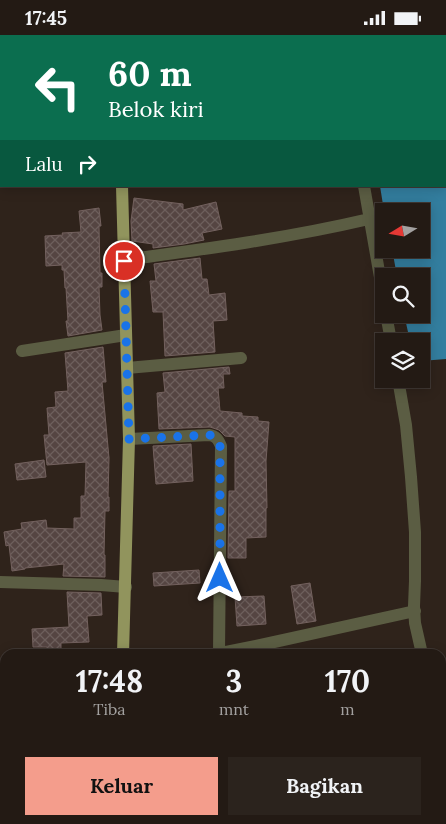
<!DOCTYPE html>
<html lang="id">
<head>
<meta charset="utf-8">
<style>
  :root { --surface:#231a14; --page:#2b231d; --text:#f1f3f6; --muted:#a3a1a0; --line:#403834; --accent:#f49d8c }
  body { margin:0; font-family:Lora,serif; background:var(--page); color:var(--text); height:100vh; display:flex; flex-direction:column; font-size:19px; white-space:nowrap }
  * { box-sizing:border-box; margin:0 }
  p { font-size:16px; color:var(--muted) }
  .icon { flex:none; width:28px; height:28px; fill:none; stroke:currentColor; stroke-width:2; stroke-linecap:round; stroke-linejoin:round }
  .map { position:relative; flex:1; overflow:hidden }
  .side { position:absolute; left:0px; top:614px; width:446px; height:176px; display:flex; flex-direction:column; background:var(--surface); border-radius:15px 15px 0 0; box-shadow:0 2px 12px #0003,0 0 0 1px var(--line) }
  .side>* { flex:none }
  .top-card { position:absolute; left:0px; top:0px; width:446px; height:152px; box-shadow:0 2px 12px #0003,0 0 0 1px var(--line); background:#0b6e4f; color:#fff; overflow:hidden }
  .needle { width:32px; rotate:259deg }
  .tools { position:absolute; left:375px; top:168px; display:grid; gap:10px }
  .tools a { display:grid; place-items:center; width:55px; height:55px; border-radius:0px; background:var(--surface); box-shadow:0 2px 12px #0003,0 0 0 1px var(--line); font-size:25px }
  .pin { position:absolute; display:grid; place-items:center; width:42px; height:42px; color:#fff; margin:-21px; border:2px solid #fff; border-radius:50%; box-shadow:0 1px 5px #0007 }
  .me { position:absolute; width:55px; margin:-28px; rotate:0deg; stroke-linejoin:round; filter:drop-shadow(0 0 4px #0008) }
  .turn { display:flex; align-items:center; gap:18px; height:105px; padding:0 25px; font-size:22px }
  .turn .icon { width:65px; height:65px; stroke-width:2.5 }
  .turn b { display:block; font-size:35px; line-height:42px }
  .then { display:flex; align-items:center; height:48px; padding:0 25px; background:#0003; gap:10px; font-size:19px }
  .eta { display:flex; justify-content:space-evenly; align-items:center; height:85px; text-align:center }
  .eta b { font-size:30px; font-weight:700; line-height:35px }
  .action { display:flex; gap:10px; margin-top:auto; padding:10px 25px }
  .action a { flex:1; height:58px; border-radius:0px; background:var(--accent); color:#111; font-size:20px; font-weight:700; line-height:58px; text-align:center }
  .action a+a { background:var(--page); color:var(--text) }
  .status { display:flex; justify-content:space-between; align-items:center; height:35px; padding:0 25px; background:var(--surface); direction:ltr }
  .status svg { height:14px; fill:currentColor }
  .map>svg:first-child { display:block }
  .water { fill:#337e9f }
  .building { fill:url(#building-cross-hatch); stroke:#73615e }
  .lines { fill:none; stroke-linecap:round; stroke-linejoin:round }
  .minor { stroke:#5b5d43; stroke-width:12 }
  .major { stroke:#91945d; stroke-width:12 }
  .route { stroke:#1a73e8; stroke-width:9; stroke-dasharray:0 16.2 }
</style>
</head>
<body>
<div class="status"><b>17:45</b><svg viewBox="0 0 49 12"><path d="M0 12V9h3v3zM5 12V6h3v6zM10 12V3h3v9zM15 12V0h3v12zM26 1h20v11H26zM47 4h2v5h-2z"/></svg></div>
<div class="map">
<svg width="446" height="789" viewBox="0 0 446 789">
  <defs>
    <pattern id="building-cross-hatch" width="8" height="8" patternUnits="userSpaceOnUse" patternTransform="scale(1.25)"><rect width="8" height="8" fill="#554542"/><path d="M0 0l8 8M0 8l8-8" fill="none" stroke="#6d5f5c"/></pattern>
  </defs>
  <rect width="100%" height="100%" fill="#2f231b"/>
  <path class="water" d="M418,0H446V324L421,326V306H410L404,279H421V241H397L392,214H421V176H384L380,151H445V1H418Z"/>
  <path class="building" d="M134,163L183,169V175L216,167L222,194L202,198L204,205L184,209L153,213V209L132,206L131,186Z
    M99,173L101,191H99L100,238H102V252H99L100,280L102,295L68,301L66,286H68L66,253H65L64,235H62V230L46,231L45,201L63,200L62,198L81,197L79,176Z
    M200,223L202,244H207L209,260L225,258L227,285L213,286L215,317L165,321L163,277H153L150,246H156L154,229Z
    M103,312L106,347H102L109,423L108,462H109V476H105L104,520H105V542L63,541L64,529L25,533V534L12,536L9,510L6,511L4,497L22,494L21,488L46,485L47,493L74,494V483H81V461H85L86,427L47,430L44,400H49L47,373L56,372L55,357L68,356L65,318Z
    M229,332L230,339H223L224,353H218L220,376L242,378V381L258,382V386L269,387L266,426L267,473H266V502L246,503V523H228L229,456H235V402L225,401L219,395L210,392L159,394L157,358L165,357L163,338Z
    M191,409L193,446L156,449L153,411Z
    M44,425L46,442L17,445L15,429Z
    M199,535L200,548L154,551L153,538Z
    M310,548L316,586L297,589L291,551Z
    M67,557L101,558L102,580L87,581L89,607L61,608V619H48L47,612H33L32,594L69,592Z
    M264,561L266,589L237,591L235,562Z"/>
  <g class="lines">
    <path class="minor" d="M389,1L390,0
      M0,37L1,56
      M364,151L384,265
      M124,225C206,214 288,203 369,184
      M386,279L391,306
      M22,316L126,300
      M127,333L241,323
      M398,344L406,390L411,442L415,497V546L414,571L415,588L422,619
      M129,404L209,400C216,401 218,404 221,411L219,618
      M0,547L101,550L126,552
      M216,619L256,611L415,576
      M0,682L5,681
      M441,708L446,730
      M260,785V789"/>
    <path class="major" d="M0,109H1
      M122,151L129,404L123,619
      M114,789V785"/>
  </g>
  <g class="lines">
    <path class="route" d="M124,226L129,404L209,400C216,401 218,404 220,411V543"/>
  </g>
</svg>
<div class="tools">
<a><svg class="needle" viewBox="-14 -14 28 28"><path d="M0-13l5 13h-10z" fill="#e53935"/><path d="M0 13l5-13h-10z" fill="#a3a1a0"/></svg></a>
<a><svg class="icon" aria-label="search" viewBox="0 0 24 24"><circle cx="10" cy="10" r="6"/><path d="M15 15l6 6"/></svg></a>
<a><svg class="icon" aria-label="layers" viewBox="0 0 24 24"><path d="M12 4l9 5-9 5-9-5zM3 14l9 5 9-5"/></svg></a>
</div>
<div class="pin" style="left:124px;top:226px;background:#d93025"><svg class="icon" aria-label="arrive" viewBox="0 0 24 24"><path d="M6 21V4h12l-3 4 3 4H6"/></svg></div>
<svg class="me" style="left:220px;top:543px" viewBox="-20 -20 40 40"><path d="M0-17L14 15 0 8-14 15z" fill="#1a73e8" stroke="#fff" stroke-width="4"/></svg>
<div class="top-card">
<div class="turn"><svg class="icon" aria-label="left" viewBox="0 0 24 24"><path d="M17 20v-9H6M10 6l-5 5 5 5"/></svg><div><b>60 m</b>Belok kiri</div></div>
<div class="then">Lalu<svg class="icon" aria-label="right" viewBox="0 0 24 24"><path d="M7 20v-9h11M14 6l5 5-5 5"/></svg></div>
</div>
<section class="side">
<div class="eta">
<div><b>17:48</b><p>Tiba</p></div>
<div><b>3</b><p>mnt</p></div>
<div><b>170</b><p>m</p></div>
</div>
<div class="action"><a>Keluar</a><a>Bagikan</a></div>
</section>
</div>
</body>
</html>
